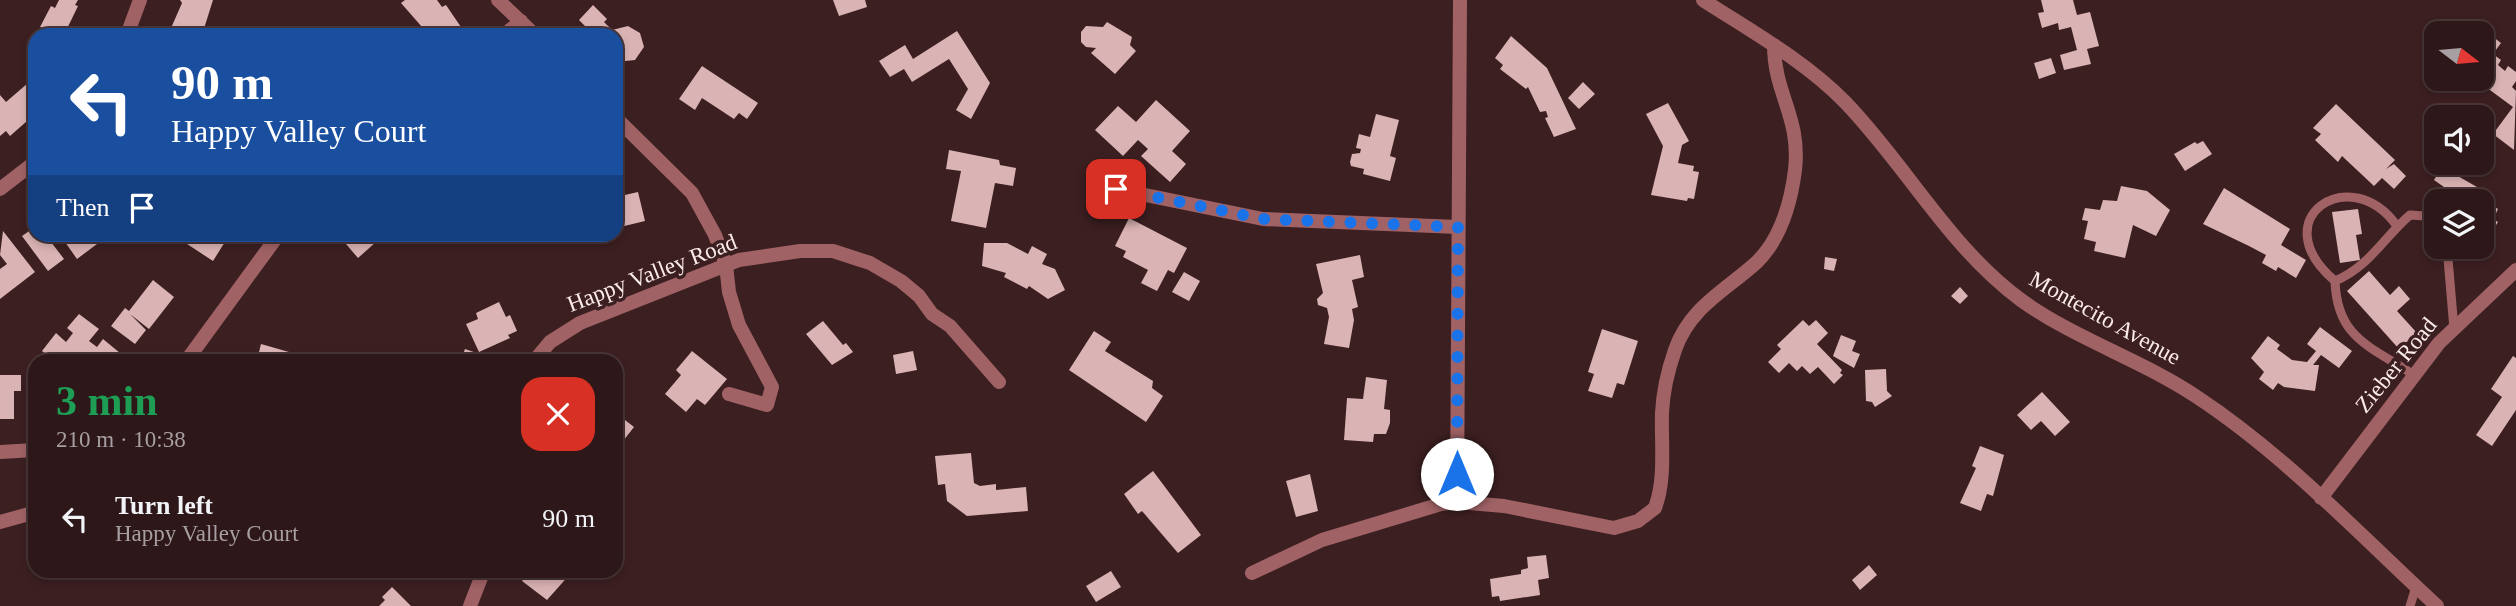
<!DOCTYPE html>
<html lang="en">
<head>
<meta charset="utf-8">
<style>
  :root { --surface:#2d1719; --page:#352022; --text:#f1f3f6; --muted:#a79fa2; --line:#483638 }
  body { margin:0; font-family:Georgia,serif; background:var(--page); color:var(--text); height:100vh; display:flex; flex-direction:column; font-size:26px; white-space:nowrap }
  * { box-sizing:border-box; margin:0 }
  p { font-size:23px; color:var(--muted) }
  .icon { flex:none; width:38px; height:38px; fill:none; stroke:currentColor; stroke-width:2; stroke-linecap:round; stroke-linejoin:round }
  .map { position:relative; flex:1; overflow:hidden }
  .panel { position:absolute; left:28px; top:354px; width:595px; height:224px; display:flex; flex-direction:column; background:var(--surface); border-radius:21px; box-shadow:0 4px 10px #0003,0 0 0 2px var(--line) }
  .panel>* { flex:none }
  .banner { position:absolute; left:28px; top:28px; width:595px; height:214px; border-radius:21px; box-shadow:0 4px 10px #0003,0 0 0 2px var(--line); background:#1a4fa0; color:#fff; overflow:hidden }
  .needle { width:46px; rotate:106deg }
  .fabs { position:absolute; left:2424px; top:21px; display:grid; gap:14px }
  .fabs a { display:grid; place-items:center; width:70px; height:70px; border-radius:14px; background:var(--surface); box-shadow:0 4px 10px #0003,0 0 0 2px var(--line); font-size:35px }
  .pin { position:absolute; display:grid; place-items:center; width:60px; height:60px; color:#fff; margin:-30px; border-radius:14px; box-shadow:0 4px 10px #0006 }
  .me { position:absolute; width:77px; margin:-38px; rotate:0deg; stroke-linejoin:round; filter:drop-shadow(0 0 5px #0008) }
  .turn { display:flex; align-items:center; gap:24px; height:147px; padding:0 28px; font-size:32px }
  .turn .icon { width:91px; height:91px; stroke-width:2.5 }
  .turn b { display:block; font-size:49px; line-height:60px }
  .then { display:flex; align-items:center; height:66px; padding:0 28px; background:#0003; gap:14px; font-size:26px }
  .round { display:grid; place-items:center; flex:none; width:74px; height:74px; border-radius:21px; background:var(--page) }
  .head { display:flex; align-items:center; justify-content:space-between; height:119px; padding:0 28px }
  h1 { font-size:42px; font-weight:600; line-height:52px; color:#1e9e55 }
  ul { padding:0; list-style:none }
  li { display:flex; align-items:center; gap:21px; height:91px; padding:0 28px }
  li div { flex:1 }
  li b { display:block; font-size:26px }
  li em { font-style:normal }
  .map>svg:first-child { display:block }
  .building { fill:#dab3b4 }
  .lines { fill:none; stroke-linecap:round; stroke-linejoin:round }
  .lane { stroke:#a06265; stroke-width:9 }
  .street { stroke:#a06265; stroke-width:14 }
  .route { stroke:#1a73e8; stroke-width:12; stroke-dasharray:0 21.6 }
  .labels { text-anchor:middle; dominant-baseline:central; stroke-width:7; stroke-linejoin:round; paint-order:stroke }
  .street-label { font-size:23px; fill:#fcebeb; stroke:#3c1f21 }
</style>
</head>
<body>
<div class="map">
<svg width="2516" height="606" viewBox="0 0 2516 606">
  <rect width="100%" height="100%" fill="#3c1f21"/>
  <path class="building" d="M59,0H78L75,5L78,6L64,35L40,27L51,6L55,8Z
    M180,0H213L202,35H168L182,3Z
    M405,0H437L442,7L446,5L463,30L456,35H429L401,3Z
    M833,0H865L867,7L839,16Z
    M2041,0H2073L2077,15L2090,12L2099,46L2087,49L2091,64L2064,70L2060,55L2077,50L2071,27L2059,30L2058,23L2042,28L2038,13L2044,12Z
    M593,5L607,19L604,22L612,30L628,26L640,33L644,47L635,60L616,62V35H609L601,28L594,35L579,20Z
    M1107,22L1132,37L1130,45L1136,51L1115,74L1091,53L1096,48L1086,47L1081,42V32L1086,26L1103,27Z
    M2479,26L2501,43L2493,54L2501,60L2498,65L2505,71L2508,66L2516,72V81L2512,87L2516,91L2514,150L2493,134L2513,107L2475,79H2482V33H2473Z
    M957,31L990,83L971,119L956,110L968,89L949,59L912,82L904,69L890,77L879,61L905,45L913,59Z
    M1511,36L1547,68L1576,129L1554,137L1545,118L1548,117L1546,111L1540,112L1528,87L1526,89L1500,69L1503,65L1495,58Z
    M2051,58L2056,73L2039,79L2034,63Z
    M702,66L758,103L747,119L739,113L734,119L702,98L695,110L679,99Z
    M35,77V114L10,136L6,131L0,136V95L6,102Z
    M1583,82L1595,94L1579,109L1568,98Z
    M1156,100L1190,131L1172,151L1186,164L1170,182L1141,156L1148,149L1138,140L1123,156L1095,130L1118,106L1136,122Z
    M1668,103L1689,141L1682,145L1678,163L1694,166L1693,171L1699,172L1694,199L1688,198L1687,201L1651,195L1663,146L1646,114Z
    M2336,104L2395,160L2386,169L2394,164L2406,176L2394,189L2382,178L2374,186L2342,156L2338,162L2315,140L2321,134L2313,128Z
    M1376,114L1399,120L1390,156L1396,158L1390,181L1363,174L1364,169L1351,166L1350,162L1352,154L1360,153L1361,149L1356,148L1359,134L1370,137Z
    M2203,141L2212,154L2185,171L2174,154L2195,142L2197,144Z
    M949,150L999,160L1000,165L1016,168L1013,186L995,183L986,228L951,221L961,171L946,169Z
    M2442,167L2484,191L2480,198L2498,209L2493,219L2498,222L2491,233L2484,230L2482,234L2486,237L2481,252L2467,247H2482V201H2464L2434,180Z
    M2121,186L2147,191L2170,210L2156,236L2133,225L2125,258L2094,251L2096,242L2084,239L2088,221L2082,220L2085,208L2100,210L2103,200L2117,201Z
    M2224,188L2290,229L2281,245L2306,260L2296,278L2278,267L2276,271L2262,263L2266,255L2249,246L2203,224Z
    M638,192L645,221L616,228V197Z
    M2358,209L2362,234L2356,235L2360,260L2340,263L2332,212Z
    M1129,218L1187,248L1174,273L1168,270L1157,291L1141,283L1148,270L1123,257L1126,251L1115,246Z
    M35,227V234H62L51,242L64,259L48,271L22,236Z
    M3,231L35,272L0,299V269L7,264L0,255Z
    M68,234H96L101,241L77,259L65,242L71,238Z
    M189,234H226L228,237L213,261L184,242Z
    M343,234H385L358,258L340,237Z
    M984,243H1007L1028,254L1032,246L1047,254L1042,264L1055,269L1065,290L1048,299L1029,286L1027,289L1004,277L1006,273L982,266Z
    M1360,255L1364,277L1352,280L1358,307L1352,309L1354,320L1349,348L1324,344L1329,317L1327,308L1318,305L1317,299L1323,293L1316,264Z
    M1825,257L1837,259L1834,271L1824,269Z
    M2369,271L2390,295L2399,286L2410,299L2397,311L2417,333L2399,349L2347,291Z
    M1184,272L1200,281L1189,301L1172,292Z
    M153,280L174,297L149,329L130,314L146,330L135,344L111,326L125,308L129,311Z
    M1960,287L1968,296L1960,304L1951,296Z
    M499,302L506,317L510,315L517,331L508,335L510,338L479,352L466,324L478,319L476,313Z
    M79,314L99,329L89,341L97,347L103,339L120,353L113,360H103L99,357L96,360H53L42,351L56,333L66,342L73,333L67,328Z
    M1803,320L1809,326L1816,320L1828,333L1817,344L1842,370L1840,373L1843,375L1834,384L1818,367L1810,374L1802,366L1797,371L1789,363L1779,373L1768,362L1781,349L1777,345Z
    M823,321L843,345L846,343L853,352L832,365L806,334Z
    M2320,327L2352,351L2339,368L2321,355L2313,365H2319L2315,391L2284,387L2278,383L2273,390L2259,379L2264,372L2251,358L2268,336L2280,345L2277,349L2292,360L2307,362L2316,351L2307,344Z
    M1602,329L1638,341L1624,385L1617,383L1612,398L1588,391L1594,374L1588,372Z
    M1094,331L1111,342L1105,351L1153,381L1152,388L1163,396L1146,422L1069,370Z
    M1841,335L1856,341L1852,351L1860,354L1854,368L1833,356Z
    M261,344L296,354L294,360H257Z
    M465,349L488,357L486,360H461Z
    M692,351L727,379L705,405L697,399L686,412L665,394L681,375L676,370Z
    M913,351L917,370L896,374L893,355Z
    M2513,356L2516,358V410L2492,446L2476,435L2502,397L2491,389Z
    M1886,369L1887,391L1892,396L1875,407L1872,402L1866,401L1865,370Z
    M0,375H21V391H14V419H0Z
    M1366,377L1387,380L1384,409L1390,410V423L1386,434H1374L1373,442L1344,440L1347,398L1363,399Z
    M2042,392L2070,422L2055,436L2041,421L2031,430L2017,415Z
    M616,413L634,427L616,450Z
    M1980,446L2004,455L1993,496L1987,494L1981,511L1960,503L1976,468L1972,466Z
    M971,453L974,483L980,486L996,484V490L1026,487L1028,511L967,516L947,501L945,484L938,485L935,456Z
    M1153,471L1201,535L1178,553L1142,511L1138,514L1124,494Z
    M1310,474L1318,511L1296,517L1286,481Z
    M1546,555L1549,578L1538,580L1540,595L1500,601L1499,596L1492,597L1490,579L1521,574V570L1528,568L1527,557Z
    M1869,565L1877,575L1860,590L1852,580Z
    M531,570H568L571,573L547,600L522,581Z
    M1111,571L1121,587L1096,602L1086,586Z
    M392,587L411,606H379L385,600L382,597Z"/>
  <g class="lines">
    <path class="lane" d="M2447,247L2454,329
      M2335,281C2262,219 2350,160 2397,226
      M2414,375C2371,346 2337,339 2335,281C2369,267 2384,237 2410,215L2425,216L2436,224
      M2410,606L2416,587"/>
    <path class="street" d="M498,0L535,35
      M1703,0C1751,31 1805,61 1845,102C1906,165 1949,247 2021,300C2075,339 2142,360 2197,397C2285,455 2360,535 2437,606
      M127,35L140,0
      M504,35L521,21
      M616,118L692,193L715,235L726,265L729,292L739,325L772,387L767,405L729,394
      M0,189L35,162
      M1116,189L1263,219L1458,227
      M187,360L279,234
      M535,360L550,342L580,323L739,260L800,251H833L870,263L901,281L919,296L932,314L950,326L999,382
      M0,452L35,450
      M2321,498L2439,343L2516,270
      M1457,502L1460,0
      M0,522L29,514L35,508
      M1252,573L1322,540L1441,504L1457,502L1504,506L1614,528L1638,521L1655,508C1666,479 1661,443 1662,413C1663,392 1668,370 1675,350C1690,307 1725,291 1757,262C1781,238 1791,202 1795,170C1801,117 1774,94 1774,45
      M470,606L484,570"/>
  </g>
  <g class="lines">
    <path class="route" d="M1116,189L1263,219L1458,227L1457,474"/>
  </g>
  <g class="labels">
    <g class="street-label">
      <text transform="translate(652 273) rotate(-21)">Happy Valley Road</text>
      <text transform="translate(2105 318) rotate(29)">Montecito Avenue</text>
      <text transform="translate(2396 365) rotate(-51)">Zieber Road</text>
    </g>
  </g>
</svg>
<div class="fabs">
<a><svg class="needle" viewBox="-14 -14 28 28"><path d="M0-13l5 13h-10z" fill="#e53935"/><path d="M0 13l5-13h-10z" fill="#a79fa2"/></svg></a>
<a><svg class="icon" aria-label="sound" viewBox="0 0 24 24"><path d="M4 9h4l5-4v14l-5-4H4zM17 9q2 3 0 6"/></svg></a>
<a><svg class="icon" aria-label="layers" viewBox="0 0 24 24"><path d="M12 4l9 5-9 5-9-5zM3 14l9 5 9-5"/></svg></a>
</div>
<div class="pin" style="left:1116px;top:189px;background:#d93025"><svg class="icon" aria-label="arrive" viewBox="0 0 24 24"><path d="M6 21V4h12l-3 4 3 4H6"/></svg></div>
<svg class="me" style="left:1457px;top:474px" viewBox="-20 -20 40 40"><circle r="19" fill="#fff"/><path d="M0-13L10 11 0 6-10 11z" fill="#1a73e8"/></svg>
<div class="banner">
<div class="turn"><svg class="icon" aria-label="left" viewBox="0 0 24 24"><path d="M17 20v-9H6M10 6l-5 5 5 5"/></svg><div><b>90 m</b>Happy Valley Court</div></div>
<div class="then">Then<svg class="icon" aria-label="arrive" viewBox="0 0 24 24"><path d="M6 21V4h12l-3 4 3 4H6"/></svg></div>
</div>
<section class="panel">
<div class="head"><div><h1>3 min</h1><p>210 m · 10:38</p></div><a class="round" style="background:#d93025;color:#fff"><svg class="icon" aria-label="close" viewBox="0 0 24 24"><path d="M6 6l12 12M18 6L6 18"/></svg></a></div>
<ul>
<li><svg class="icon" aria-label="left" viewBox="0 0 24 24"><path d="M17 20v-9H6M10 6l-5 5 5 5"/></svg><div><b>Turn left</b><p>Happy Valley Court</p></div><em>90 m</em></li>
</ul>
</section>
</div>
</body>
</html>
